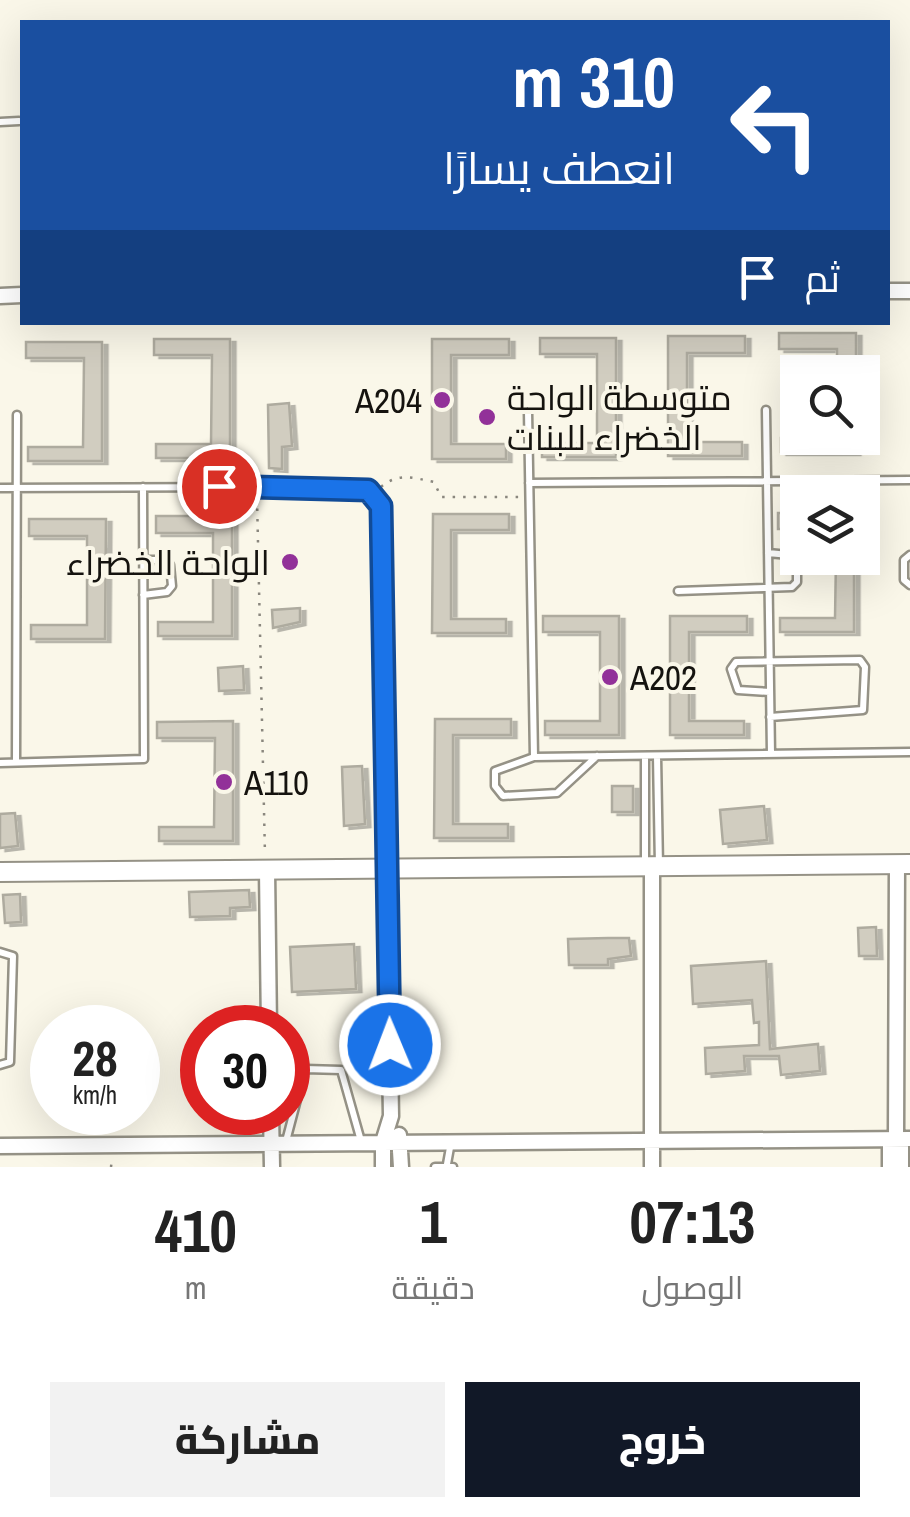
<!DOCTYPE html>
<html lang="ar">
<head>
<meta charset="utf-8">
<style>
  :root { --surface:#fff; --page:#f2f2f2; --text:#222; --muted:#767676; --accent:#111827 }
  body { margin:0; font-family:"Archivo Narrow",Cairo,sans-serif; background:var(--page); color:var(--text); direction:rtl; height:100vh; display:flex; flex-direction:column; font-size:38px; white-space:nowrap }
  * { box-sizing:border-box; margin:0 }
  p { font-size:32px; color:var(--muted) }
  .icon { flex:none; width:55px; height:55px; fill:none; stroke:currentColor; stroke-width:2; stroke-linecap:round; stroke-linejoin:round }
  .map { position:relative; height:1167px; overflow:hidden; direction:ltr }
  .drawer { display:flex; flex-direction:column; background:var(--surface); flex:1 }
  .drawer>* { flex:none }
  .hud { position:absolute; left:20px; top:20px; width:870px; height:305px; border-radius:0px; box-shadow:0 10px 40px #0002; direction:rtl; background:#1a4fa0; color:#fff; overflow:hidden }
  .buttons { position:absolute; left:780px; top:355px; display:grid; gap:20px }
  .buttons a { display:grid; place-items:center; width:100px; height:100px; border-radius:0px; background:var(--surface); box-shadow:0 10px 40px #0002; font-size:50px }
  .speed { position:absolute; left:30px; top:1005px; display:flex; gap:20px; font-size:50px; font-weight:700; text-align:center }
  .speed>* { display:grid; place-content:center; width:130px; height:130px; border-radius:50%; background:var(--surface); box-shadow:0 10px 40px #0002; line-height:1 }
  .speed small { font-size:25px; font-weight:400 }
  .speed .limit { border:15px solid #d22; background:#fff; color:#111 }
  .pin { position:absolute; display:grid; place-items:center; width:85px; height:85px; color:#fff; margin:-42px; border:5px solid #fff; border-radius:50%; box-shadow:0 2px 10px #0007 }
  .me { position:absolute; width:110px; margin:-55px; rotate:359deg; stroke-linejoin:round; filter:drop-shadow(0 0 8px #0008) }
  .turn { display:flex; align-items:center; gap:35px; height:210px; padding:0 50px; font-size:45px }
  .turn .icon { width:130px; height:130px; stroke-width:2.5 }
  .turn b { display:block; font-size:70px; line-height:85px }
  .then { display:flex; align-items:center; height:95px; padding:0 50px; background:#0003; gap:20px; font-size:38px }
  .eta { display:flex; justify-content:space-evenly; align-items:center; height:170px; text-align:center }
  .eta b { font-size:60px; font-weight:800; line-height:70px }
  .cta { display:flex; gap:20px; margin-top:auto; padding:20px 50px }
  .cta a { flex:1; height:115px; border-radius:0px; background:var(--accent); color:#fff; font-size:40px; font-weight:800; line-height:115px; text-align:center }
  .cta a+a { background:var(--page); color:var(--text) }
  .map>svg:first-child { display:block }
  .building { fill:#d1cdc0; stroke:#aeab9f; stroke-width:2.5; filter:url(#shadow) }
  .lines { fill:none; stroke-linecap:round; stroke-linejoin:round }
  .service-casing { stroke:#959286; stroke-width:11 }
  .minor-casing { stroke:#959286; stroke-width:19 }
  .tertiary-casing { stroke:#959286; stroke-width:22 }
  .path { stroke:#8a877e; stroke-width:2.5; stroke-dasharray:2.5 8; stroke-linecap:butt }
  .service { stroke:#fff; stroke-width:6 }
  .minor { stroke:#fff; stroke-width:14 }
  .tertiary { stroke:#fff; stroke-width:18 }
  .route-casing { stroke:#114b97; stroke-width:25 }
  .route { stroke:#1a73e8; stroke-width:18 }
  .poi-dot { fill:#923199; stroke:#faf7e9; stroke-width:4 }
  .labels { text-anchor:middle; dominant-baseline:central; stroke-width:8; stroke-linejoin:round; paint-order:stroke }
  .poi-label { font-size:35px; fill:#15130f; stroke:#faf7e9; text-anchor:start }
</style>
</head>
<body>
<div class="map">
<svg width="910" height="1167" viewBox="0 0 910 1167">
  <defs>
    <filter id="shadow"><feDropShadow dx="5.5" dy="3" stdDeviation="0" flood-color="#0004"/></filter>
  </defs>
  <rect width="100%" height="100%" fill="#faf7e9"/>
  <path class="building" d="M779,333H856V372H837V349H779Z
    M668,336H745V353H687V442H742V456H668Z
    M540,338H616V457H542V443H597V354H540Z
    M154,339H230V458H156V444H211L212,355H154Z
    M432,339H509V355H451V444H506V459H432Z
    M26,342H102V461H28V447H83L84,358H26Z
    M289,403L292,446L282,447V469L269,468L268,405Z
    M781,438H855V452H781Z
    M778,513H798V529H778Z
    M433,514H509V530H451V619H506V633H432Z
    M156,516H232V636H158V622H213V533H156Z
    M29,519H106L105,639H31V625H87V536H29Z
    M836,558H854V632H780V618H835Z
    M300,608V622L273,628L272,610Z
    M543,616H619V735H545V721H600V632H543Z
    M670,616H747V632H689V721H744V735H670Z
    M243,666L244,690L219,691L218,668Z
    M435,719H511V735H453V824H508V838H434Z
    M233,721V841H159V827H214L215,738H157V722Z
    M362,766L365,824L344,826L342,767Z
    M612,786H633V812H612Z
    M764,806L767,840L723,844L720,810Z
    M15,813L18,846L0,848V814Z
    M249,890L250,907L230,908V916L190,917L189,892Z
    M20,894L21,922L5,923L3,895Z
    M876,927L877,956H859L858,928Z
    M608,938H629L631,956L608,959V965H569L568,939Z
    M354,944L356,989L292,992L290,947Z
    M766,961L770,1049L818,1044L820,1071L781,1075L779,1056H744L745,1071L706,1074L705,1048L759,1045V1022L754,1023L752,1000L693,1004L691,966Z"/>
  <g class="lines">
    <defs>
      <path id="service" d="M0,122L19,121
        M766,410L771,754
        M528,411L534,757
        M529,483L910,480
        M0,488L257,487
        M910,555L904,560V580L910,585
        M143,560H165L170,565L172,586L167,592L143,595
        M678,591L792,587L797,582V563L789,555L768,553
        M770,717L863,710L865,667L860,660L736,662L731,669L738,690L770,692
        M597,756L557,793L503,796L495,786V771L534,757L910,752
        M645,756V865
        M657,756L659,866
        M16,762L17,415
        M0,763L144,759L143,487
        M0,952L13,956L10,1062L0,1065
        M285,1145L305,1069L341,1070L361,1141
        M447,1164L451,1142
        M435,1167H453"/>
      <path id="minor" d="M888,291H910
        M0,296L22,295
        M257,487L368,490L381,506L391,1116L383,1142V1167
        M267,870L269,1028
        M271,1112L272,1167
        M399,1135L401,1167
        M896,1139L897,864
        M901,1139V1167
        M0,1146L910,1139
        M652,1167V867
        M890,1167V1139"/>
      <path id="tertiary" d="M0,872L910,864"/>
    </defs>
    <use href="#service" class="service-casing"/>
    <use href="#minor" class="minor-casing"/>
    <use href="#tertiary" class="tertiary-casing"/>
    <path class="path" d="M381,487C398,472 414,478 434,482L441,497H523
      M257,498L265,855
      M111,1167L112,1158"/>
    <use href="#service" class="service"/>
    <use href="#minor" class="minor"/>
    <use href="#tertiary" class="tertiary"/>
  </g>
  <g class="lines">
    <defs>
      <path id="route" d="M219,486L368,490L381,506L390,1045"/>
    </defs>
    <use href="#route" class="route-casing"/>
    <use href="#route" class="route"/>
  </g>
  <g class="poi-dot">
    <circle cx="442" cy="400" r="10"/>
    <circle cx="487" cy="417" r="10"/>
    <circle cx="290" cy="562" r="10"/>
    <circle cx="610" cy="677" r="10"/>
    <circle cx="224" cy="782" r="10"/>
  </g>
  <g class="labels">
    <g class="poi-label">
      <text x="507" y="397">متوسطة الواحة<tspan x="507" dy="40">الخضراء للبنات</tspan></text>
      <text x="422" y="400" text-anchor="end">A204</text>
      <text x="270" y="562" text-anchor="end">الواحة الخضراء</text>
      <text x="630" y="677">A202</text>
      <text x="244" y="782">A110</text>
    </g>
  </g>
</svg>
<div class="buttons">
<a><svg class="icon" aria-label="search" viewBox="0 0 24 24"><circle cx="10" cy="10" r="6"/><path d="M15 15l6 6"/></svg></a>
<a><svg class="icon" aria-label="layers" viewBox="0 0 24 24"><path d="M12 4l9 5-9 5-9-5zM3 14l9 5 9-5"/></svg></a>
</div>
<div class="speed"><div>28<small>km/h</small></div><div class="limit">30</div></div>
<div class="pin" style="left:219px;top:486px;background:#d93025"><svg class="icon" aria-label="arrive" viewBox="0 0 24 24"><path d="M6 21V4h12l-3 4 3 4H6"/></svg></div>
<svg class="me" style="left:390px;top:1045px" viewBox="-20 -20 40 40"><circle r="17" fill="#1a73e8" stroke="#fff" stroke-width="3"/><path d="M0-11L8 9 0 5-8 9z" fill="#fff"/></svg>
<div class="hud">
<div class="turn"><svg class="icon" aria-label="left" viewBox="0 0 24 24"><path d="M17 20v-9H6M10 6l-5 5 5 5"/></svg><div><b>310 m</b>انعطف يسارًا</div></div>
<div class="then">ثم<svg class="icon" aria-label="arrive" viewBox="0 0 24 24"><path d="M6 21V4h12l-3 4 3 4H6"/></svg></div>
</div>
</div>
<section class="drawer">
<div class="eta">
<div><b>07:13</b><p>الوصول</p></div>
<div><b>1</b><p>دقيقة</p></div>
<div><b>410</b><p>m</p></div>
</div>
<div class="cta"><a>خروج</a><a>مشاركة</a></div>
</section>
</body>
</html>
